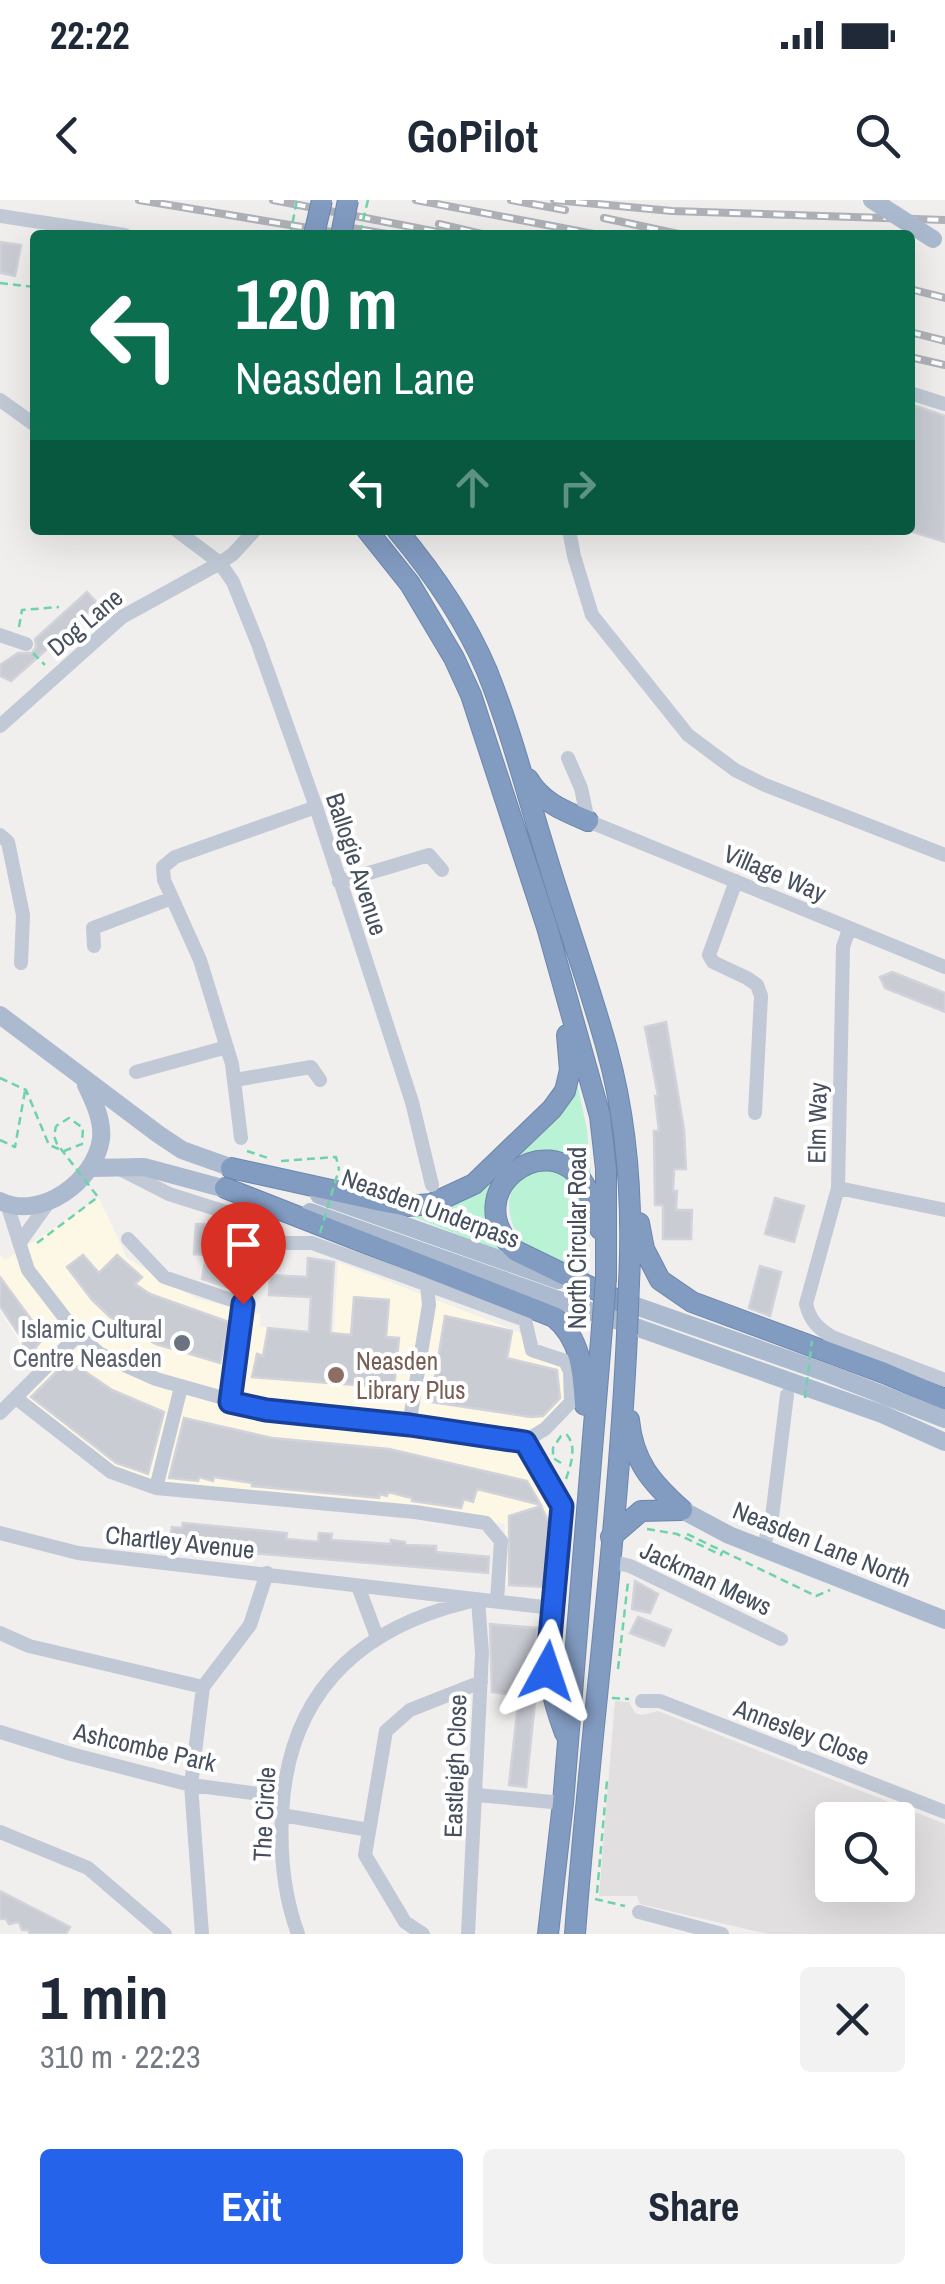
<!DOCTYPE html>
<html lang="en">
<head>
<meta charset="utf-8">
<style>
  :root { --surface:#fff; --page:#f2f2f3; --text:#1f2937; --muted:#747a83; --accent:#2563eb }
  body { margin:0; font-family:"Archivo Narrow",sans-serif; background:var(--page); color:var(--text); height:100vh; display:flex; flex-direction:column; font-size:38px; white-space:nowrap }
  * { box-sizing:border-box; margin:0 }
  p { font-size:32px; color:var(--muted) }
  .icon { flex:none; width:55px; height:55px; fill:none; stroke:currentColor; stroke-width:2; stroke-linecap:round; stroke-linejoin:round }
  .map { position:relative; height:1734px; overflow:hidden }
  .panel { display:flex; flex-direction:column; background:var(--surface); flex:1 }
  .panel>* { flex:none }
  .banner { position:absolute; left:30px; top:30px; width:885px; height:305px; border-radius:10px; box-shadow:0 10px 40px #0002; background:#0b6e4f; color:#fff; overflow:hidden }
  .buttons { position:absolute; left:815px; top:1602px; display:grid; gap:20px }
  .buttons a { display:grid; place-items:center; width:100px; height:100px; border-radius:10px; background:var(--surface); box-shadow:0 10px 40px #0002; font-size:50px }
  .pin { position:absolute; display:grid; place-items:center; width:85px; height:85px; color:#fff; margin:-102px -42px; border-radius:50% 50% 50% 0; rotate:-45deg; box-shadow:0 0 10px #0007 }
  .pin .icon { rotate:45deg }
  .me { position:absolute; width:110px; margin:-55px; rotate:5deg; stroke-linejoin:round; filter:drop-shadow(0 0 8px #0008) }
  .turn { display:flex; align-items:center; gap:35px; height:210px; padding:0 40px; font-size:45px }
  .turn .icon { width:130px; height:130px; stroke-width:2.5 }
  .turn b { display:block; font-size:70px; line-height:85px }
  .lanes { display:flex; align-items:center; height:95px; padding:0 40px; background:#0003; justify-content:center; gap:50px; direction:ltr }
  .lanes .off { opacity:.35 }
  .round { display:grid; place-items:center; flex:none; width:105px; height:105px; border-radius:10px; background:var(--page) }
  .overview { display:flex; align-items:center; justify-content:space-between; height:170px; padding:0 40px }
  h1 { font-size:60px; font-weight:800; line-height:75px }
  .action { display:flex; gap:20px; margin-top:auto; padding:20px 40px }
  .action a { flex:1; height:115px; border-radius:10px; background:var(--accent); color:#fff; font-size:40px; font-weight:800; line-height:115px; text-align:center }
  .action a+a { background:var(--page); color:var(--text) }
  .status { display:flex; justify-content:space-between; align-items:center; height:70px; padding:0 50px; background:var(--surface); direction:ltr }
  .status svg { height:28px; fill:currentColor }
  header { display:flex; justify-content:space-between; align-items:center; height:130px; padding:0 40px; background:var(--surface); font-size:45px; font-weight:800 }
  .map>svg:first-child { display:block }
  .commercial { fill:#fdf8e6 }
  .education { fill:#e2dfe0; fill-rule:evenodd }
  .green { fill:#b9f2d4 }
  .building { fill:#caccd4; stroke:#d2d3da; stroke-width:2.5 }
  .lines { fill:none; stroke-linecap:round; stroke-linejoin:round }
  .highway-casing { stroke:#6d86ad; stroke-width:22 }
  .path { stroke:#6ed3aa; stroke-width:2.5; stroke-dasharray:8 5; stroke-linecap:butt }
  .minor { stroke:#c0c9d5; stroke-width:14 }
  .major { stroke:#abbacf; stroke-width:18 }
  .highway { stroke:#829bc1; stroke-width:20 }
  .rail-casing { stroke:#b0b2b9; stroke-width:8 }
  .rail { stroke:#fff; stroke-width:4; stroke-dasharray:11; stroke-linecap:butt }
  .highway-bridge-casing { stroke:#6d86ad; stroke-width:22; stroke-linecap:butt }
  .path-bridge { stroke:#6ed3aa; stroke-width:2.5; stroke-dasharray:8 5; stroke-linecap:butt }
  .major-bridge { stroke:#abbacf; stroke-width:18 }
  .highway-bridge { stroke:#829bc1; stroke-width:20 }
  .route-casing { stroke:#184099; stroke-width:25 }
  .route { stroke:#2563eb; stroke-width:18 }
  .worship-dot { fill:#6b7280; stroke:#fff; stroke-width:4 }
  .education-dot { fill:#8d6e63; stroke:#fff; stroke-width:4 }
  .labels { text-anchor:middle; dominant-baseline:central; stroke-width:8; stroke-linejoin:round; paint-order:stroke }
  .street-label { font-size:25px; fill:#454f5d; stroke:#fff }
  .worship-label { font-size:25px; fill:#5b616d; stroke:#fff; text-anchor:end }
  .education-label { font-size:25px; fill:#785e54; stroke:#fff; text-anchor:start }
</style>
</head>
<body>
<div class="status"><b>22:22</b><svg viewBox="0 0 49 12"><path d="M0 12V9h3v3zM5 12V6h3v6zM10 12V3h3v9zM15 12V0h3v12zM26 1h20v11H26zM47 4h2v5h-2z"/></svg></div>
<header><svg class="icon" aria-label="back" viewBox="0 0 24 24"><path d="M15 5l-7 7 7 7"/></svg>GoPilot<svg class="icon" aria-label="search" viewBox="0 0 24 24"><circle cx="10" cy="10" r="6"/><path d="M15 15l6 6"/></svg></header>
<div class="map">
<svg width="945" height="1734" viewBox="0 0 945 1734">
  <rect width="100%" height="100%" fill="#f1eeee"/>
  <path class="commercial" d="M99,998L127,1058L195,1098L260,1114V1127L334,1132L338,1062L524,1134L569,1170L568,1203L532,1231L526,1260L561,1306L549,1389L503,1385L505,1324L417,1308L237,1294L120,1274L20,1198L39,1177L20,1151L18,1139L0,1110V1055L5,1060Z"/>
  <path class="education" d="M615,1501L629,1502L635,1513L642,1515L658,1511L945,1624V1734H767L640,1704L637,1696H599ZM832,1620H898V1685H832Z"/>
  <path class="green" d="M576,878L587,930L591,975C560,942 495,948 487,1000C485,1018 499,1035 502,1052L414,1017L438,1012L468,996Z
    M548,967L574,980L590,1024L589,1075C571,1069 546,1060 531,1049C511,1035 500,999 519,979C525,973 539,970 548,967Z"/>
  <path class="building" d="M0,42L21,45L15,76L1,73Z
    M910,204L945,216V342L910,331Z
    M87,392L98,404L11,481L0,476V465L18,453H32L36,447L35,439Z
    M892,772L945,793V812L885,788L880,777Z
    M666,822L684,930L686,969H674L673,991H677L676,1010H692L691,1039H663V1005H655L654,931H659L655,896H658L645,827Z
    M775,998L804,1006L794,1042L765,1034Z
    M196,1024L231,1026L227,1087L202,1079L206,1055L194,1054Z
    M83,1055L99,1073L117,1055L142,1077L135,1084L150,1094L229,1122L220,1163L156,1144L110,1117L92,1100L67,1067Z
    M308,1058L334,1062L330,1133L351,1135L354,1097L389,1100L386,1137L399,1138L394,1188L252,1177L257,1154L263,1156L268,1128L309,1132L311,1097L269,1095L270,1075L307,1077Z
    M760,1066L781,1072L770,1116L749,1108Z
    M0,1077L44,1137L26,1160L22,1139L0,1106Z
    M445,1116L512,1131L507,1158L557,1170L560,1198L543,1216L531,1217L431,1202Z
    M68,1160L112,1190L164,1212L148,1274L116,1263L31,1197Z
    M184,1218L272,1238L389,1249L527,1281L541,1305L477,1289L473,1302L464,1299L461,1308L412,1301V1298L388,1292L387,1296L380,1294L379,1298L252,1286V1283L214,1277L213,1281L199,1277L198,1281L169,1278Z
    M541,1306L549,1323L543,1387L509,1385V1316Z
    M183,1323L287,1333L286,1339L318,1342L319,1333L332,1334L331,1340L391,1344V1340L405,1342V1345L436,1346V1352L489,1357L488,1373L169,1346L172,1327L182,1328Z
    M635,1381L658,1394L650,1413L632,1409Z
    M638,1417L671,1430L664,1446L630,1433Z
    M490,1424L537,1428L536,1493L526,1587L509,1585L519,1496L492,1492Z
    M0,1691L70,1727L66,1734H30L28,1730H22L19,1722L9,1724L6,1719H0Z"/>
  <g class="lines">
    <defs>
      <path id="highway" d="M367,330L410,384L454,458L471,495L547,727L600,916L606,969V1078
        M397,330C433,373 465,419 487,471C510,528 525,587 543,645C563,713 588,780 607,849C628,925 633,1004 629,1083
        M528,579C541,602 564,611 588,621
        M231,968L381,1001L408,1006L431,1004L474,984L552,909L565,891L570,870L567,835
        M225,988L554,1117C581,1139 583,1171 585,1205
        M639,1023L644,1049L660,1080L692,1102L884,1173L945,1199
        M600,1029C596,1014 592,997 584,984C548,923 454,993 516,1051L617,1100
        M629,1220C633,1262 652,1283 682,1310
        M611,1337L641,1311L682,1310
        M552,1408C548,1463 545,1480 565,1533
        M548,1734L563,1603L602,1128
        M575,1734C590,1534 618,1335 627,1134"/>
    </defs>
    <use href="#highway" class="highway-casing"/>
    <path class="path" d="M0,83L35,87
      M19,427L22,410L59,407
      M33,453L45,465
      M0,878L26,890L49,945L64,951L82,944L83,928L69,918L56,926
      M0,940L15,947L25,891
      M247,951L268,958
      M281,961L336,957L339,969
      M561,1263L553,1258V1248L561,1236L567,1235C577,1246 571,1265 566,1279
      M647,1329L677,1334L721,1355L722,1352
      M687,1334L816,1396L830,1390
      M618,1469L628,1382
      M612,1498L629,1499
      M597,1693L607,1581
      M595,1699L625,1706"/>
    <path class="minor" d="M0,16L125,35
      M910,193L945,204
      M0,200L35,225
      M176,330L220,363L233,382L258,444L316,607L412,902L432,985
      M569,330L574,356L592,415L688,535L735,570L765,585L945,655
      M0,435L26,444
      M0,526L122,417L220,363L233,354L255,330
      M568,558L581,588L588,621L945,767
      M0,635L8,642L23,715L21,763
      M736,681L709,755L713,762L747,778L757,785L761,796L755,913
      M339,682L429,655L442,670
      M849,729L843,747L838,988L806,1104C810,1121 818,1128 832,1137L945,1180
      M94,746L93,728L172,698
      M136,872L227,847
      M235,880L311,867L320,880
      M241,938L232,864L200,760L164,680L163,667L175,657L316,607
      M118,968L169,994L251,1020L265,1046
      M838,988L945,1010
      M7,1004L28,1070L78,1135L100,1154L156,1179L266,1210L409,1225L525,1241
      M128,1039L164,1077L243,1104
      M21,1041L48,1003
      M181,1187L156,1288L415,1312L486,1323L501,1341L497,1401
      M16,1198L111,1272L156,1288
      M230,1202L243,1104L254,1057L272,1043H312L525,1120L532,1150L565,1161L570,1171L571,1202L545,1229L525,1241
      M0,1213L78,1135
      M409,1225L429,1105L427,1085
      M0,1333L78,1353L552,1408L561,1306L525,1241
      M763,1349L772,1317L787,1195
      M610,1361L630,1366L781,1439
      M358,1386L377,1437
      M0,1433L29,1446L203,1487
      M642,1501H660L945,1612
      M0,1532L71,1554L191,1585L283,1597
      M477,1595L563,1603
      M282,1615L369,1630
      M0,1632L88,1668L165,1734
      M639,1712L722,1734
      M202,1734L191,1585L203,1487L250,1425L267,1373
      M298,1734C284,1696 280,1653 282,1613C288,1495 356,1429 468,1402
      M423,1734L405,1722L365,1655L386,1531L410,1510L481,1482
      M468,1734L482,1453L478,1400"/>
    <path class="major" d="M0,815L158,934L182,950L241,971
      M91,968L144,967L237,992
      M319,995L558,1080
      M0,1001C41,1021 95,981 101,939C103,920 94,902 86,885
      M310,1012L882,1214L945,1242
      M616,1099L827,1173L945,1219
      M682,1310L729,1335L945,1420"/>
    <use href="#highway" class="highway"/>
    <defs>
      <path id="rail" d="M139,0L350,35
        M273,0L453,35
        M416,0L599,35
        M511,0L565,10
        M554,0L672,11L945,20
        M604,18L683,35
        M439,24L486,35
        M339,26L393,35
        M910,89L945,98
        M910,132L945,141
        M910,157L945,165"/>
    </defs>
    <use href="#rail" class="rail-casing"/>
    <use href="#rail" class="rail"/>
    <defs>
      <path id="highway-bridge" d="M314,35L322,0
        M341,35L348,0
        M602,1128L606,1078
        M627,1134L629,1083"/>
    </defs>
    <use href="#highway-bridge" class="highway-bridge-casing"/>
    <path class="path-bridge" d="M360,33L368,0
      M290,35L297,0
      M320,1033L339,969
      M37,1043L98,997L57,944L54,936L56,926
      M805,1198L812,1141"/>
    <path class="major-bridge" d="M872,0L933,39"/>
    <use href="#highway-bridge" class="highway-bridge"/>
  </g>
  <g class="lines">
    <defs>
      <path id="route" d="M243,1104L230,1202L266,1210L410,1225L525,1242L562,1306L547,1471"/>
    </defs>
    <use href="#route" class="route-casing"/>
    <use href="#route" class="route"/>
  </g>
  <circle class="worship-dot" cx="182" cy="1143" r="10"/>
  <circle class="education-dot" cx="336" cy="1175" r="10"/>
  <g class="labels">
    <g class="street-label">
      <text transform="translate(85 422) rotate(-40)">Dog Lane</text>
      <text transform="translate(357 664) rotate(72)">Ballogie Avenue</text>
      <text transform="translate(775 673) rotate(23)">Village Way</text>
      <text transform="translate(817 923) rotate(-89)">Elm Way</text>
      <text transform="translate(431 1008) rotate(20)">Neasden Underpass</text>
      <text transform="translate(577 1038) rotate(-90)">North Circular Road</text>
      <text transform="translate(180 1342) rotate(6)">Chartley Avenue</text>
      <text transform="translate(822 1344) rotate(22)">Neasden Lane North</text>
      <text transform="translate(706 1378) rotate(25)">Jackman Mews</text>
      <text transform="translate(802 1532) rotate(21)">Annesley Close</text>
      <text transform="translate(145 1547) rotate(13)">Ashcombe Park</text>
      <text transform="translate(455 1566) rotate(-88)">Eastleigh Close</text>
      <text transform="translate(264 1614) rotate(-87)">The Circle</text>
    </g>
    <g class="worship-label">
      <text x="162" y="1129">Islamic Cultural<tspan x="162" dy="29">Centre Neasden</tspan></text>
    </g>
    <g class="education-label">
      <text x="356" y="1161">Neasden<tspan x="356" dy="29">Library Plus</tspan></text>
    </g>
  </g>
</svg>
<div class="buttons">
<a><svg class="icon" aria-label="search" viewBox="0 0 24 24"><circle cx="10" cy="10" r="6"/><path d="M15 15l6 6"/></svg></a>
</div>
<div class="pin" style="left:243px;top:1104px;background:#d93025"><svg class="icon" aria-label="arrive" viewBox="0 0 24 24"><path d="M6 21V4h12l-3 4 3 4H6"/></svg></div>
<svg class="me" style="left:547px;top:1471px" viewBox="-20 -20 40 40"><path d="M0-17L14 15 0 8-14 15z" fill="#2563eb" stroke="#fff" stroke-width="4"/></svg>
<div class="banner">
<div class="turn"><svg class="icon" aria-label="left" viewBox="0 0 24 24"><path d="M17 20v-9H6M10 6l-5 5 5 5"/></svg><div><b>120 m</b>Neasden Lane</div></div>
<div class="lanes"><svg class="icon" aria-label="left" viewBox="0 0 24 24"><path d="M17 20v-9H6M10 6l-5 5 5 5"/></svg><svg class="icon off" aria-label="ahead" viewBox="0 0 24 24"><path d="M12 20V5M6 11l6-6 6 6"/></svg><svg class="icon off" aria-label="right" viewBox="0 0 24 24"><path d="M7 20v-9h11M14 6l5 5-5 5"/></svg></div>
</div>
</div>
<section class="panel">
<div class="overview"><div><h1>1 min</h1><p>310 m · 22:23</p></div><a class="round"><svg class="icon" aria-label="close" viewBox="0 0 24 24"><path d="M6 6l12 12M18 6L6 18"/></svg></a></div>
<div class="action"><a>Exit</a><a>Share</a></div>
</section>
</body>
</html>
